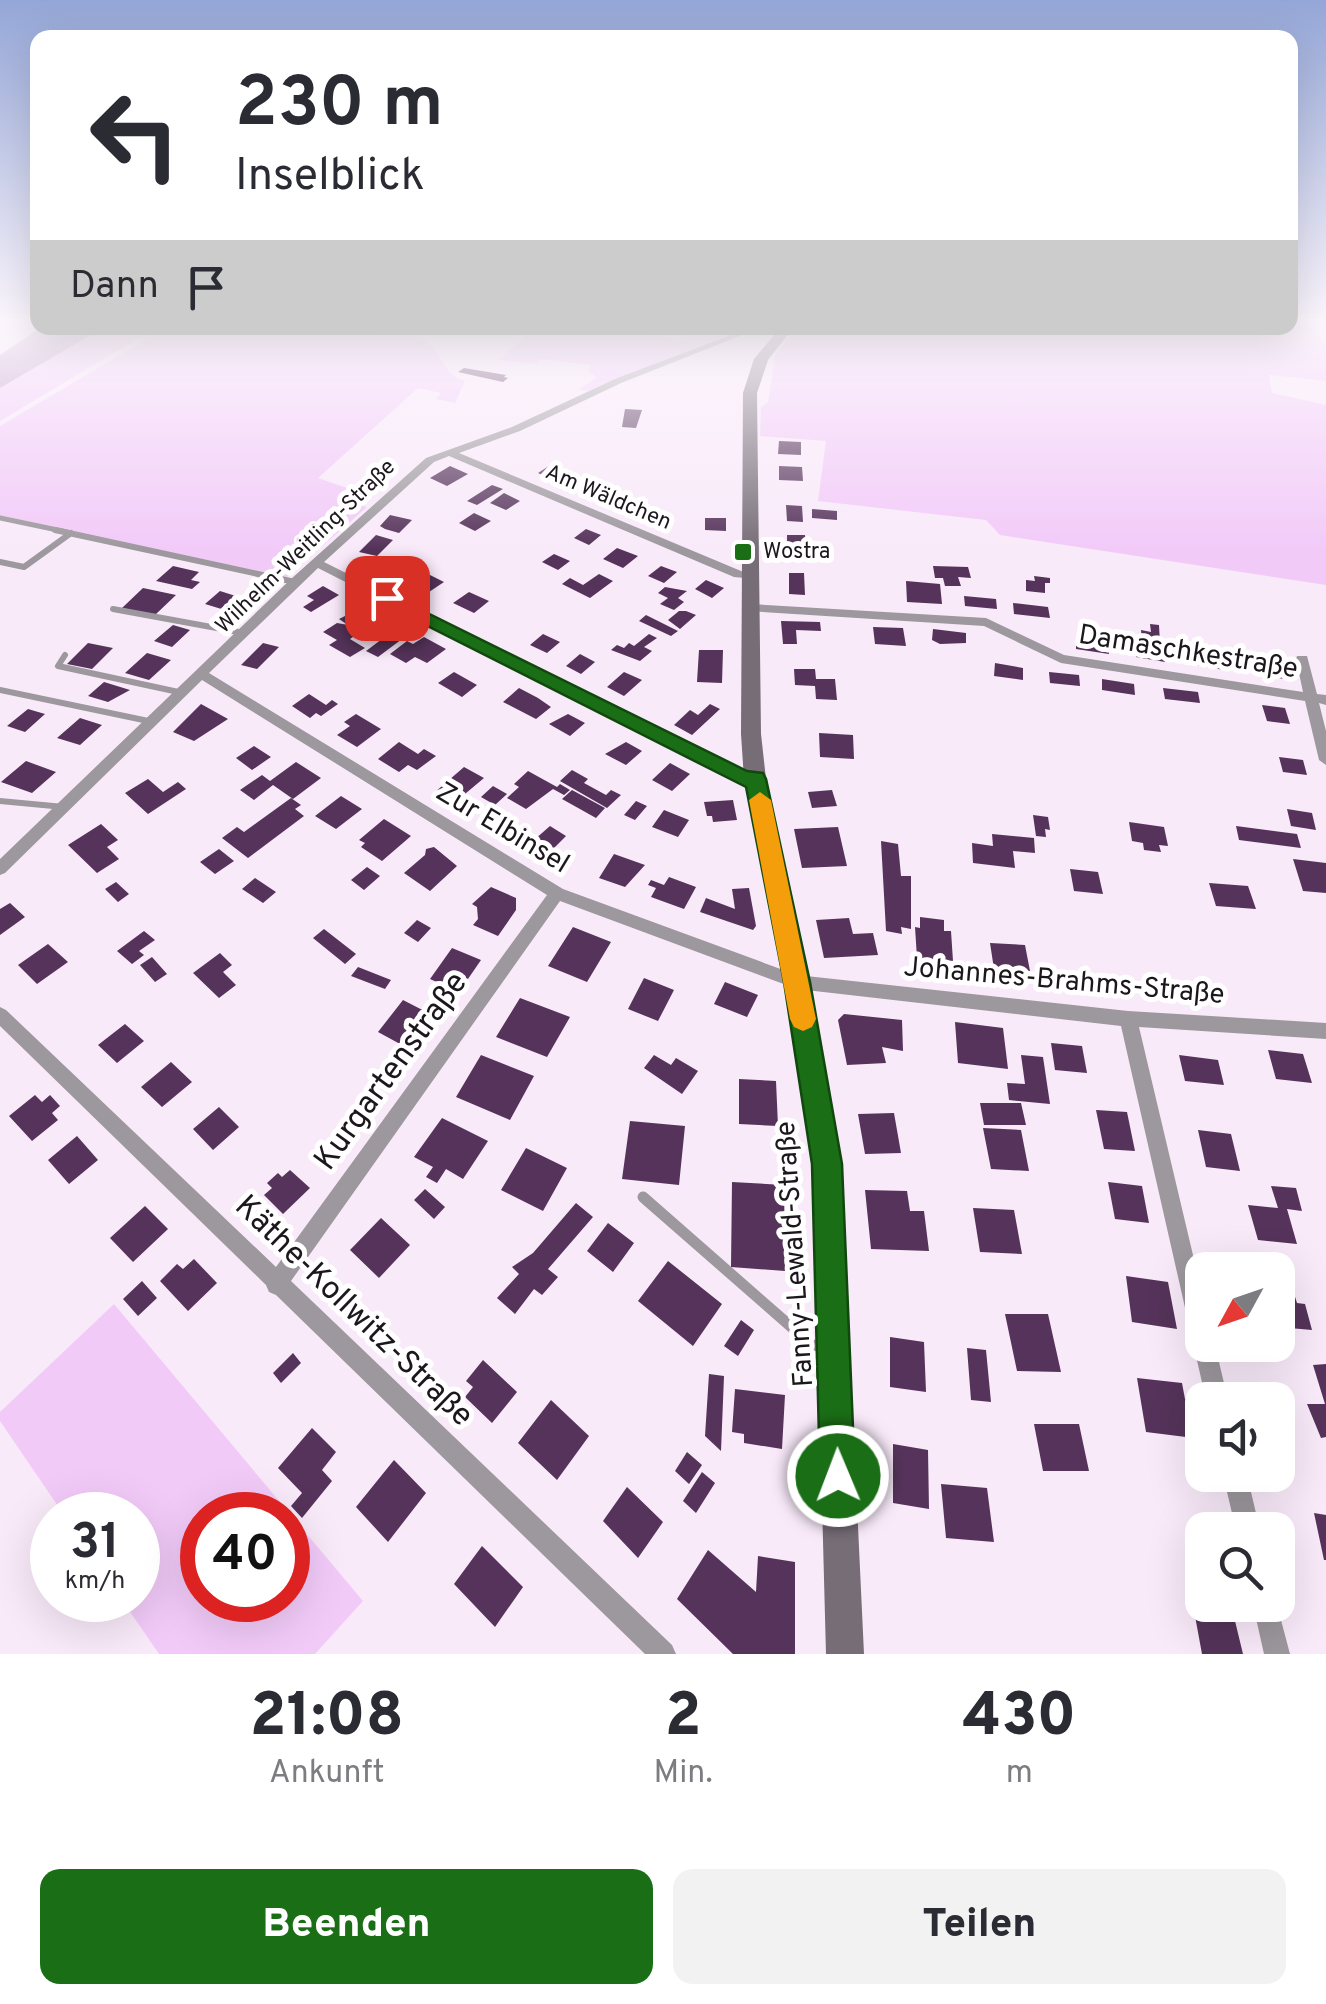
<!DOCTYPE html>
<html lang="de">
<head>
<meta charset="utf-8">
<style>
  :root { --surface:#fff; --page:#f2f2f3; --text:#2b2b33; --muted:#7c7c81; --accent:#1a6e16 }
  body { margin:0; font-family:Overpass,sans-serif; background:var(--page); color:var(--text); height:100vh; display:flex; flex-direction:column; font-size:38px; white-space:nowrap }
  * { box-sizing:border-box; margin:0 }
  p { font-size:32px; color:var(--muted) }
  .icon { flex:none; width:55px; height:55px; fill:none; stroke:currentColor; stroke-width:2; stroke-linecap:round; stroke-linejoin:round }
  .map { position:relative; height:1654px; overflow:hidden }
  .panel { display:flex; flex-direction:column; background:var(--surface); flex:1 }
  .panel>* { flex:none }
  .top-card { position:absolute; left:30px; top:30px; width:1268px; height:305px; border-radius:20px; box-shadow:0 10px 40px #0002; background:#fff; color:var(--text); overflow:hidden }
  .needle { width:65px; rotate:230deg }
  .fabs { position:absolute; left:1185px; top:1252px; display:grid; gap:20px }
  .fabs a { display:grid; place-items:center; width:110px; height:110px; border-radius:20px; background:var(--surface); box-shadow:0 10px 40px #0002; font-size:50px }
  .speed { position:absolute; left:30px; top:1492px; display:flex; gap:20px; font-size:50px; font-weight:700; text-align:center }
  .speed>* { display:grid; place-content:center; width:130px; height:130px; border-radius:50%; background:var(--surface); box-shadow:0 10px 40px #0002; line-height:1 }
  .speed small { font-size:25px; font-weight:400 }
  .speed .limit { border:15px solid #d22; background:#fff; color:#111 }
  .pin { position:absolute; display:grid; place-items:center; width:85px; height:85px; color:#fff; margin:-42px; border-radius:20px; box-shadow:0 5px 15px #0006 }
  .me { position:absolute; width:110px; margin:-55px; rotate:359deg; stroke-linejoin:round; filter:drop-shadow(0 0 8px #0008) }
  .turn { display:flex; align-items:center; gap:35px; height:210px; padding:0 40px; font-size:45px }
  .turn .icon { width:130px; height:130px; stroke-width:2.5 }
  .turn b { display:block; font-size:70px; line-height:85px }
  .then { display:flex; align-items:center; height:95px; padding:0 40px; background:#0003; gap:20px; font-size:38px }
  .eta { display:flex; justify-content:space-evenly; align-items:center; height:170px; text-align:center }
  .eta b { font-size:60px; font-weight:800; line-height:70px }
  .primary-button { display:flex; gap:20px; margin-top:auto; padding:20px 40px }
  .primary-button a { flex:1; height:115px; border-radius:20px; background:var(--accent); color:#fff; font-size:40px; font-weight:800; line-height:115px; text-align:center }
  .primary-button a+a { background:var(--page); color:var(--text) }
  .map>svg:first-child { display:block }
  .green { fill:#f2caf8; fill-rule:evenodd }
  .water { fill:#b790bd }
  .building { fill:#55335a }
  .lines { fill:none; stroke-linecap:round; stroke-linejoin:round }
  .lane-far2 { stroke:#9d979e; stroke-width:5 }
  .lane-far1 { stroke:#9d979e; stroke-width:6 }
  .lane { stroke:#9d979e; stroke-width:11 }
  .street { fill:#9d979e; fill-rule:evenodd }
  .secondary { fill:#766d77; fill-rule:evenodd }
  .route { fill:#1a6e16; stroke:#11480e; stroke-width:2.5 }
  .slow { fill:#f59e0b }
  .poi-dot { fill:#1a6e16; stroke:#fff; stroke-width:4 }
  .labels { text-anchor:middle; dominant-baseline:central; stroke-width:10; stroke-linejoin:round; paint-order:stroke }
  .far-street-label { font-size:22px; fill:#1c171c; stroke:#fff }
  .far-poi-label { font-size:22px; fill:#1c171c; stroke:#fff; text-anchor:start }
  .street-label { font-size:28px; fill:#1c171c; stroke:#fff }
  .near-street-label { font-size:32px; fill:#1c171c; stroke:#fff }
</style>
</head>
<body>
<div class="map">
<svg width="1326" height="1654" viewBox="0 0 1326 1654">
  <rect width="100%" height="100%" fill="#f9eafa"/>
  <path class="green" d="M1290,319H1304L1326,345V381L1269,375L1272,393L1326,405V585L1000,535L986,520L818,501L826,441L760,436L761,407L768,402L775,356L796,328H1290Z
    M103,328H155L0,421V388Z
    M166,328H356C377,346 407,327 427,342C444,355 442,374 465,381L455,403L436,399L441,393L418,388L318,478L350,489L340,500L367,507L287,577L0,516V426Z
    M546,328H588L681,340L706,328H747L587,391L579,389L597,378L588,371L590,365L542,359L537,364L498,360L533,330Z
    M114,1304L363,1601L315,1654H159L122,1600H138V1515H64L0,1421V1412ZM202,1515H288V1600H202Z"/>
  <path class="water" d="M40,328H103L0,388V355Z"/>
  <path class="building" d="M464,368L506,375L504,377L508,378L503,382L458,372Z
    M625,409L642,410L636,428L622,427Z
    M779,441L801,442V455L778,454Z
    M552,464L568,471L553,480L538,473Z
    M450,466L468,474L447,486L430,478Z
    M779,466L802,467L803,481L779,480Z
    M492,485L503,489L477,505L467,501Z
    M504,493L520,501L506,510L490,503Z
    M786,505L802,506L803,522L787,521Z
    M645,509L669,519L660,526L636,515Z
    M812,509L837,511V520L812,518Z
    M474,513L491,521L475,531L459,523Z
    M390,515L412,520L399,533L385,529L380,526Z
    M705,518H726V531L705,530Z
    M586,529L601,535L589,545L574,538Z
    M376,535L393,540L377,556L359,552Z
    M787,535H805L806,552H787Z
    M617,548L638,556L623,568L603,559Z
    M554,554L570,561L558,570L542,562Z
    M391,557L410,565L393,577L374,568Z
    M173,566L199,572L191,580L200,582L192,589L156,581Z
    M661,566L677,572L664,583L648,576Z
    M933,566L968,567L971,578L958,577L961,586H945L943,578H935Z
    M426,573L444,582L426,594L409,584Z
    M789,573H804L805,595L789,594Z
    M599,574L613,581L590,598L562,584L570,578L583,585Z
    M1034,576L1050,578V583H1045V593L1026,591V580L1035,581Z
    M706,580L724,588L712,598L695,589Z
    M906,581L940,584L942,604L907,602Z
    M323,586L339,595L311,612L303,607L314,600L307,596Z
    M665,587L687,591L678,598L684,602L674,610L660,604L668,598L658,593Z
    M143,588L176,595L155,615L122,608Z
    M220,591L242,598L228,611L205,604Z
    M469,592L489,601L474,613L453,603Z
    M964,596L996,599L997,609L965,606Z
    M1013,603L1048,607L1050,618L1014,614Z
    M679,611H686L696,615L680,629L668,620Z
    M646,615L678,631L671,636L639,621Z
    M345,616L353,620L360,616L373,623L350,639L365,648L350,657L329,645L337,640L323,632L337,623L348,625L339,619Z
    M781,621L820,622L821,631L796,630L797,644H783Z
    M1150,624L1159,625L1160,644L1142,641L1141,630L1151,632Z
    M173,625L190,630L172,647L154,641Z
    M873,627L903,628L906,646L875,644Z
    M933,629L966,633V643L940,644L932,640Z
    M390,633L402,639L378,657L366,651Z
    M543,634L560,642L547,653L530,645Z
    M649,634L657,638L644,647L652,651L640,661L611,650L617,645L624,648L629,643L634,646Z
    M424,637L446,649L427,663L415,657L406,663L390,654L407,641L413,644Z
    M1076,638L1108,643L1109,654L1076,649Z
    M88,643L113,648L92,669L67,664Z
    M263,643L279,647L257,669L241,665Z
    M1142,644L1164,651L1165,662L1136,657L1135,647L1143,648Z
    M699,650H723L722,683L697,682Z
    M147,653L171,660L149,680L125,673Z
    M580,654L595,662L581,674L566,666Z
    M1192,655L1224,660L1225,670L1193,665Z
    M995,663L1023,668V680L994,676Z
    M1255,665L1288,671L1290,680L1256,674Z
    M794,669H815L816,679H835L837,700L816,699L815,686L795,685Z
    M454,672L477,685L462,697L438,683Z
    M624,672L642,680L624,696L607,687Z
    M1049,672L1079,675L1080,686L1050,683Z
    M1102,679L1134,684L1135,695L1102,690Z
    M104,682L130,690L108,702L88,696Z
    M519,688L538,698L551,707L536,719L503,702Z
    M1163,688L1198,692L1200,703L1165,699Z
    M309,694L326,705L332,700L338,704L321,716L316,713L310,718L292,706Z
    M201,704L228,719L194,741L173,732Z
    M710,704L720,709L692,735L674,725L690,710L698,715Z
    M1262,705L1285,708L1290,724L1267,721Z
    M28,709L45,714L25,732L7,726Z
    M356,714L381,729L357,747L337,735L350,726L344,722Z
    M568,714L585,723L570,736L549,724Z
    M80,718L102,725L80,745L57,738Z
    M819,733L853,735L854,759L820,757Z
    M399,742L418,754L424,749L436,756L417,770L408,765L399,772L378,759Z
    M626,742L642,751L626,765L605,754Z
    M254,746L271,757L252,770L236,758Z
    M1279,757L1303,760L1307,775L1283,772Z
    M26,761L56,772L32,793L1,782Z
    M296,762L321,778L293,799L273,785L254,800L240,790L262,775L270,781Z
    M670,763L690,774L672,791L652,780Z
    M464,767L484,778L453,804L434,793Z
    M572,770L588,779L584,783L606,795L611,790L621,795L607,808L560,781Z
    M528,771L557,787L560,784L570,790L564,795L553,789L526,809L507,798L519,787L514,784Z
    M148,779L163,792L178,782L186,789L148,814L125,793Z
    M493,786L507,794L495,805L481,797Z
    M572,790L605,808L596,818L562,799Z
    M832,790L837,806L812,808L808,792Z
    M341,796L362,809L336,829L315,816Z
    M291,798L301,805L295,809L304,816L248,858L222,838L237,827L244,832Z
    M733,800L737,820L713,822L712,816H707L704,802Z
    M636,801L647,806L635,820L624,815Z
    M1287,809L1312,813L1316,830L1291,826Z
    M664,810L689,820L678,837L652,827Z
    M1033,815L1048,817L1050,830L1045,829L1046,837L1036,836Z
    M384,819L411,836L382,861L361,847L365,843L359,840Z
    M1129,822L1164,827L1168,846L1159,845L1161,852L1144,850L1143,843L1132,841Z
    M101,824L118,840L107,847L119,859L97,873L68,845Z
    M550,826L566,836L551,851L534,840Z
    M1236,826L1297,834L1301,848L1239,840Z
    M838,827L847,866L802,868L794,829Z
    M992,834L1034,838L1035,853L1013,851L1015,868L973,863L972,843L993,846Z
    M881,841L898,844L901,876H911V929L901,927L902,934L886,931Z
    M434,847L457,866L430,891L404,873L425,855L426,849Z
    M219,849L234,861L215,874L200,862Z
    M614,854L645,865L625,887L599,878Z
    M1293,859L1326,863V893L1303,891Z
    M367,867L380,876L364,890L351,880Z
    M1070,869L1098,872L1103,894L1074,891Z
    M669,877L696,887L684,909L651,897L656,888L648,885L651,880L664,885Z
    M255,878L276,892L263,903L242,889Z
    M116,882L129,894L118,902L105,889Z
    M1209,883L1248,886L1256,909L1216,906Z
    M491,887L516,898V910L498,936L473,925L478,919L477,907L472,904Z
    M749,888L756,926L753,930L700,912L706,898L735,909L732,889Z
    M10,903L25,917L0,935V909Z
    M920,917L944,920V931H951L953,961L946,960V967L925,965L924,959L917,958L915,927L920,928Z
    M849,918L853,934L873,933L878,955L824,958L816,920Z
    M417,920L431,928L418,942L404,933Z
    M573,927L611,942L587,982L548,966Z
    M324,929L356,954L345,964L313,938Z
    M144,931L155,940L139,951L144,955L132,964L117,951Z
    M990,943L1025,945L1030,971L994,969Z
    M48,944L68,962L37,984L18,965Z
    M452,948L481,960L459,992L430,979Z
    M220,953L232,965L223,972L236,985L219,998L193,973Z
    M152,957L167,974L155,982L140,965Z
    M358,967L391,980L385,989L351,976Z
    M644,978L674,990L658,1021L628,1009Z
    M725,982L758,995L747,1017L714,1004Z
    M520,998L570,1017L547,1057L496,1037Z
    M403,1000L438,1018L413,1051L378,1032Z
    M844,1014L902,1020L903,1051L882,1047L886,1063L847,1065L838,1020Z
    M955,1022L1003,1028L1008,1069L958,1063Z
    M125,1024L144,1041L117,1063L98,1045Z
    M1051,1043L1082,1046L1087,1073L1055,1070Z
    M1268,1050L1303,1054L1312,1083L1276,1079Z
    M481,1055L534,1076L510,1120L456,1097Z
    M654,1055L671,1065L676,1058L698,1071L682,1094L644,1068Z
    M1021,1055L1043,1057L1050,1104L1009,1100L1007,1083L1025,1084Z
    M1179,1055L1218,1060L1224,1085L1185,1081Z
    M171,1062L192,1082L162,1107L141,1087Z
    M739,1079L776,1081L778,1126L739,1124Z
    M35,1095L42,1102L50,1095L60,1106L52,1113L58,1120L32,1141L9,1116Z
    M980,1103H1021L1026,1125H984Z
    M219,1107L239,1127L213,1150L193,1129Z
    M1096,1110L1127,1112L1135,1151L1104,1149Z
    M894,1113L901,1153L865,1154L858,1114Z
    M442,1118L488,1141L463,1179L446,1169L437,1183L426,1177L433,1167L414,1157Z
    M630,1121L685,1126L679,1185L622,1179Z
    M983,1128L1021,1130L1029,1171L991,1169Z
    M1198,1130L1231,1134L1240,1171L1206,1167Z
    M77,1136L98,1160L69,1184L48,1160Z
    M526,1148L567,1168L543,1211L501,1190Z
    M290,1170L310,1188L283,1214L264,1195L272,1188L267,1183L278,1173L282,1177Z
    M732,1182L784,1185L785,1271L731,1267Z
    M1108,1182L1142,1186L1149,1223L1115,1219Z
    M1271,1186L1296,1188L1302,1211L1287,1209L1297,1244L1258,1240L1248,1205L1278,1208Z
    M425,1189L445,1207L434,1219L414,1200Z
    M865,1190L907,1191L910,1211H924L929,1251L871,1249Z
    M576,1203L593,1217L548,1269L558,1277L542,1295L534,1289L515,1314L497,1298L519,1274L512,1267L533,1253Z
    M145,1206L168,1229L133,1262L110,1238Z
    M973,1208L1014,1210L1022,1254L980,1252Z
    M381,1218L410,1245L379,1278L350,1250Z
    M608,1223L634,1243L613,1272L587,1251Z
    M194,1259L217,1283L188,1311L160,1281L177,1264L183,1269Z
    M668,1261L722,1304L693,1346L638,1301Z
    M1126,1276L1168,1282L1177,1329L1132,1322Z
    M1278,1277L1289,1278L1297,1303L1305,1304L1312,1330L1278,1327Z
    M142,1281L157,1298L138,1316L123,1299Z
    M1005,1314H1048L1061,1372L1017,1371Z
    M741,1320L754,1330L738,1356L724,1346Z
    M890,1337L924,1342L926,1392L890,1387Z
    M967,1348L986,1350L991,1402L971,1400Z
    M293,1353L301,1363L281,1383L273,1373Z
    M483,1360L517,1392L492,1423L465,1397L473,1387L466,1381Z
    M1326,1364V1404H1325L1313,1365Z
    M709,1374L724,1376L721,1451L705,1436Z
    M1137,1378L1182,1383L1185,1399L1202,1400V1439L1146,1432Z
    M735,1389L785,1395L782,1449L744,1443V1434L732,1432Z
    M551,1400L589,1436L557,1480L518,1443Z
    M1307,1404H1326V1437L1321,1438Z
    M1034,1424H1079L1089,1471H1043Z
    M312,1428L336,1452L322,1470L332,1481L302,1518L291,1506L302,1493L278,1468Z
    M893,1444L928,1450L929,1509L893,1503Z
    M687,1452L702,1465L689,1484L675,1471Z
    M394,1460L426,1493L388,1542L356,1507Z
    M702,1472L715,1483L696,1513L683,1501Z
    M941,1484L987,1488L994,1542L946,1538Z
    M627,1487L663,1522L638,1558L603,1521Z
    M1314,1513L1326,1515V1560H1324Z
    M482,1546L523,1587L495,1627L454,1584Z
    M708,1550L756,1592L758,1556L795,1562V1654H733L677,1599Z
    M1195,1616L1235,1621L1243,1654H1202Z"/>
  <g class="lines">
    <path class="lane-far2" d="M0,518L67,532"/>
    <path class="lane-far1" d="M55,530L295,582
      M0,562L24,567L71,533
      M113,609L244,633
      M65,655L58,666L183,693
      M0,690L153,722
      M0,801L64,807"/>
    <path class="lane" d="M643,1197L812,1345L827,1347"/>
    <path class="street" d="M749,328H760L621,383L520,431L459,453L741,571L755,573V579L734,577L449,456L434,462L324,562L746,774L760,775L762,779L760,783H739L318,568L209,673L563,889L797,975L1128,1011L1326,1023V1039L1139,1027L1202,1293V1345H1215L1228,1400H1206L1121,1026L797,989L560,901L291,1281L672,1645L676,1654H645L276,1295L269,1292L266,1285L0,1026V1007L6,1010L276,1267L547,895L202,680L5,873L0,875V859L291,579L426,458L512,427L615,379Z
      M751,604L986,618L1064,655L1303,692L1296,659L1297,656H1307L1317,694L1326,695V705L1319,703L1326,731V765L1319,760L1305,701L1061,663L984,626L747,611V605Z
      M1223,1475H1247L1260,1530H1236Z
      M1253,1605H1277L1290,1654H1264Z"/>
    <path class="secondary" d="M780,328H793L768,360L757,393L761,734L766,779L810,982L841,1164L864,1654H826L813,1164L784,982L744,779L741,734L743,393L754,359Z"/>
  </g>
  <linearGradient id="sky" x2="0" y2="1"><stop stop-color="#94a6d7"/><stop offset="0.58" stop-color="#fcf6fd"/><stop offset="1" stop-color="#fcf6fd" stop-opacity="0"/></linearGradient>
  <rect width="1326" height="551" fill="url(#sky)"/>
  <path class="route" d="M387,593L747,771L763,773L766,779L810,982L842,1164L855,1476L850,1489L838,1494L825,1489L820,1476L812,1164L784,982L746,787L380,602V594Z"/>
  <path class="slow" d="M760,792L771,800L816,1019L812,1027L803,1031L794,1027L790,1019L749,800Z"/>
  <rect class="poi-dot" x="733" y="542" width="20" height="20" rx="5"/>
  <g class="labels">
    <g class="far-street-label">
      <text transform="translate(608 498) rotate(23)">Am Wäldchen</text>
      <text transform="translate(306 547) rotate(-44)">Wilhelm-Weitling-Straße</text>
    </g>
    <g class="far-poi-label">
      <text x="763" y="552">Wostra</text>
    </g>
    <g class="street-label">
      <text transform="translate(1188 653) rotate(9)">Damaschkestraße</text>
      <text transform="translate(502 829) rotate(31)">Zur Elbinsel</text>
      <text transform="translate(1064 982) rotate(5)">Johannes-Brahms-Straße</text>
      <text transform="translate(796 1254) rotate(-94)">Fanny-Lewald-Straße</text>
    </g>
    <g class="near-street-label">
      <text transform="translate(392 1072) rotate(-54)">Kurgartenstraße</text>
      <text transform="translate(353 1312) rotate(44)">Käthe-Kollwitz-Straße</text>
    </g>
  </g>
</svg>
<div class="fabs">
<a><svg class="needle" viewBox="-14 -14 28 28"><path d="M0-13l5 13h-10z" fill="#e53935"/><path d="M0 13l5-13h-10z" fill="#7c7c81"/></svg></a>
<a><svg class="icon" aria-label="sound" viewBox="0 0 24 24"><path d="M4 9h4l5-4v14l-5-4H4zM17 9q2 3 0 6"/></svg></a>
<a><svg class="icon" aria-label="search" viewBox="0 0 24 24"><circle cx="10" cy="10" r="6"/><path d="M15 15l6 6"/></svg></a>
</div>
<div class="speed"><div>31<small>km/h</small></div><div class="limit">40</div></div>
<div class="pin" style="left:387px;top:598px;background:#d93025"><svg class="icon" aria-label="arrive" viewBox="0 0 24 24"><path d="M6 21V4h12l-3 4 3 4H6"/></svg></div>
<svg class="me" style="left:838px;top:1476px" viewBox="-20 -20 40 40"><circle r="17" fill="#1a6e16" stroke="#fff" stroke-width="3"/><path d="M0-11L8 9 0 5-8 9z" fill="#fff"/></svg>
<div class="top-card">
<div class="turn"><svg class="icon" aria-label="left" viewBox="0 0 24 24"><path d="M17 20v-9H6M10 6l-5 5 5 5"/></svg><div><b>230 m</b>Inselblick</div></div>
<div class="then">Dann<svg class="icon" aria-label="arrive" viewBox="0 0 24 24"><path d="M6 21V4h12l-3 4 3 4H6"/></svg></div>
</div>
</div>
<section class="panel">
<div class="eta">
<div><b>21:08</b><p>Ankunft</p></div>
<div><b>2</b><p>Min.</p></div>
<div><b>430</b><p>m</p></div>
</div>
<div class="primary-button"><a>Beenden</a><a>Teilen</a></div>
</section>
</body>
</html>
